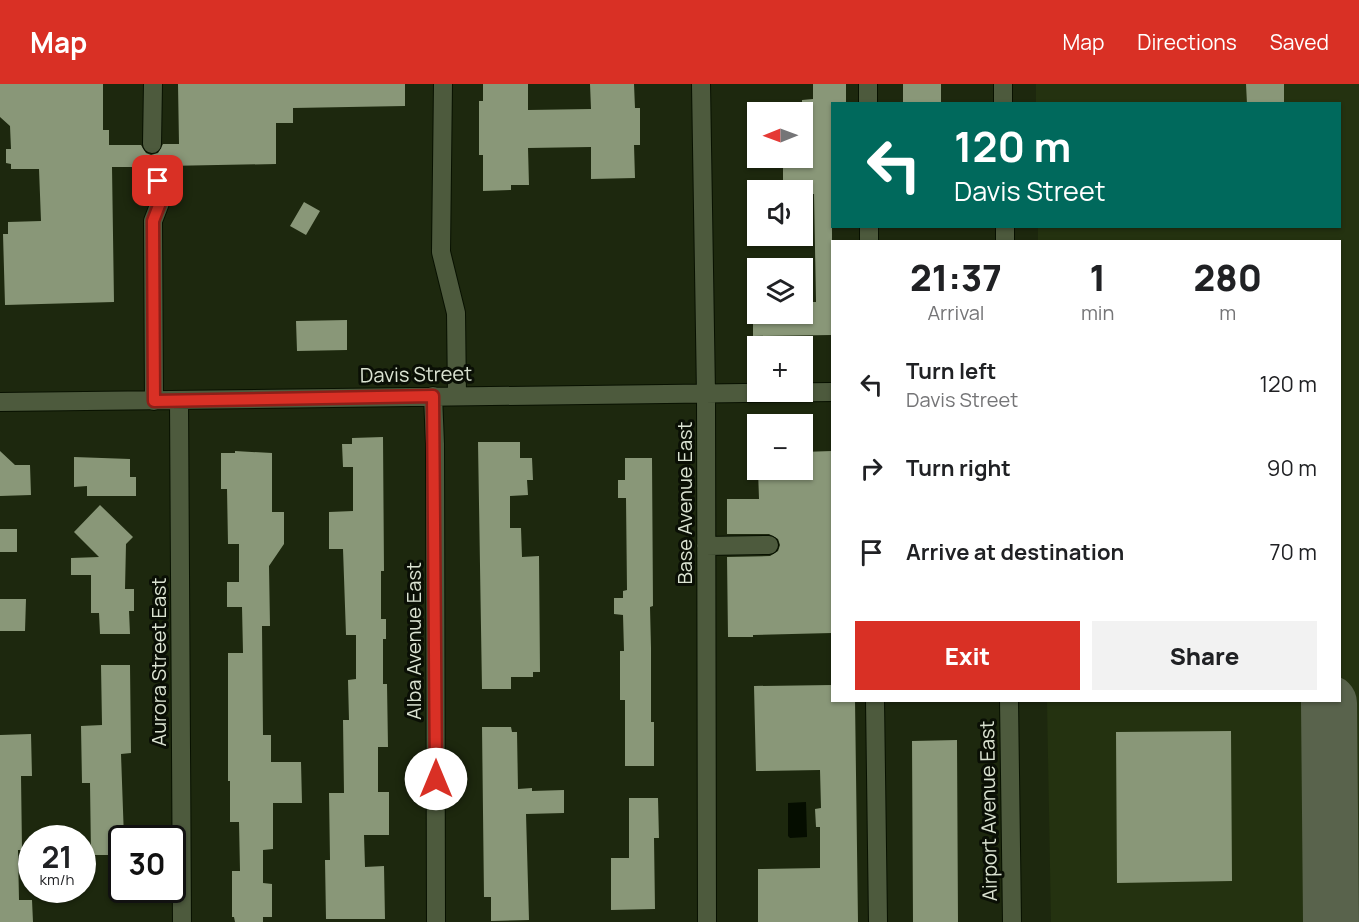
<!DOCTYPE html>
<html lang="en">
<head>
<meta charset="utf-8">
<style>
  :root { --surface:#fff; --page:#f2f2f2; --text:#202124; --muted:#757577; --accent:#d93025 }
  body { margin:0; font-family:Manrope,sans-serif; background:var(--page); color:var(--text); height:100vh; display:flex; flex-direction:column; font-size:22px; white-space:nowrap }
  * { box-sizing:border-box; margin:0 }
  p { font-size:20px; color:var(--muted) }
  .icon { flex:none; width:33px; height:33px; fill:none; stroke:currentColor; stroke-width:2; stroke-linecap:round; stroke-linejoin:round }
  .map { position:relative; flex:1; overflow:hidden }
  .details { position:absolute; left:831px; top:156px; width:510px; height:462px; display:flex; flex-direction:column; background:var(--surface); border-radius:0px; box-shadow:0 2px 4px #0004 }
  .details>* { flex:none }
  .banner { position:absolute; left:831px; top:18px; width:510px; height:126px; border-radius:0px; box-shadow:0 2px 4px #0004; background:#00695c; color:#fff; overflow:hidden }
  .needle { width:39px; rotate:269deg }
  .controls { position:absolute; left:747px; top:18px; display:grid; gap:12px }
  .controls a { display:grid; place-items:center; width:66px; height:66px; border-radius:0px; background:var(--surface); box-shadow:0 2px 4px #0004; font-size:30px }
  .speed { position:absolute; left:18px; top:741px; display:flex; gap:12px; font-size:30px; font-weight:700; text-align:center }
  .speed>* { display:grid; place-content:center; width:78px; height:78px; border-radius:50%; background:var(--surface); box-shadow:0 2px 4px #0004; line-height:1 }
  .speed small { font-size:15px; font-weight:400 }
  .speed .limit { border:3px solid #111; border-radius:9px; background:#fff; color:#111 }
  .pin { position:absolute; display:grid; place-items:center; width:51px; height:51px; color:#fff; margin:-26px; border-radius:12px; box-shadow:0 3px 9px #0006 }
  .me { position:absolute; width:66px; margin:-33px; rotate:0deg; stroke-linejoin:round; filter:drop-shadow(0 0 4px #0008) }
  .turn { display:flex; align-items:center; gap:21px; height:126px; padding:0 24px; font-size:27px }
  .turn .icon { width:78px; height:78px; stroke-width:2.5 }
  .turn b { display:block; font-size:42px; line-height:51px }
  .eta { display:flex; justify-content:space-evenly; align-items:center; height:102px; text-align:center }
  .eta b { font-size:36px; font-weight:800; line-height:42px }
  .primary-button { display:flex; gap:12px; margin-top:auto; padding:12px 24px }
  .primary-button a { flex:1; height:69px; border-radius:0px; background:var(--accent); color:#fff; font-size:24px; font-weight:800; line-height:69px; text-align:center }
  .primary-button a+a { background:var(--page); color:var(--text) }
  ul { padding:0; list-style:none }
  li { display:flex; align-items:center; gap:18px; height:84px; padding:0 24px }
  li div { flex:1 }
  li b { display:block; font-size:22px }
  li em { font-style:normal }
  header { display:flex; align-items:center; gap:36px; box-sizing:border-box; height:84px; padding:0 30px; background:var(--accent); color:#fff }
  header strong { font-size:28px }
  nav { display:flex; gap:33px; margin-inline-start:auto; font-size:21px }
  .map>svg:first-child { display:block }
  .built { fill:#243210 }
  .water { fill:#050d00 }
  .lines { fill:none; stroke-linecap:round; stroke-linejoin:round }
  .taxiway { stroke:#59634c; stroke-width:56 }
  .building { fill:#899778 }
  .minor-casing { stroke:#081100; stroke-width:20 }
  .minor { stroke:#4d5a3d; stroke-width:18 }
  .route-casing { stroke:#8d1f18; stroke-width:15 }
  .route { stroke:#d93025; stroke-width:10 }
  .labels { text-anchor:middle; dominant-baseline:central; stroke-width:6; stroke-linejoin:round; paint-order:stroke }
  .street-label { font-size:20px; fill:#dbe3d2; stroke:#0a0f05 }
</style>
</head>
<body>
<header>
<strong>Map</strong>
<nav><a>Map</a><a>Directions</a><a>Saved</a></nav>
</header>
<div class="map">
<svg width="1359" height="838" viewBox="0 0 1359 838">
  <rect width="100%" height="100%" fill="#1d280e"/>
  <path class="built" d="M1036,0H1359V838H1051L1047,617L1340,616V158L1038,157V143L1340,142V20L1036,19Z"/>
  <path class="water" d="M806,718L807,753L790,754L788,752V719Z"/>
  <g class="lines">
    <path class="taxiway" d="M1329,619L1331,838"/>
  </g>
  <path class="building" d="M0,0H103V46H109V61H141L146,69L151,71L158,69L163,60H179L178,0H405V22L293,24V39H276V80L166,82L162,75L156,72L146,75L143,83H112L114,218L5,221L3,150H8V138L41,137L39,85H11V80L6,79V65H11L10,42L0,33Z
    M483,0H528V26L591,25L590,0H634L635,24H640V61H634L635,94L591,95V63L528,64L529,101H511V106L483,107V71H479V17H483Z
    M813,0H846V20H832V251L753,252V230H802V218H816L814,110H802V106H783V78L802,77V16L813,15Z
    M903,0H941V20H903Z
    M1246,0H1284V20H1247Z
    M304,118L320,127L306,151L290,142Z
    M347,236V266L297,267L296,237Z
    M383,353L384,487H381V535H386V555H383V600H387L388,663H378V708H389V751H364L365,783L384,782L385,835H326L325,776H330L329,709H344L343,636H349L348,596L356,595V551H346L343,465H329V428L353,427V383H343L342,360H352V354Z
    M478,358H520V374H532L533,396H527L528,411L510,412V444H521L522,473L539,472L540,588H533V593H511V605H482Z
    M0,367L15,381H30L31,411L0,412Z
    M235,367L272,369V428H284V460L269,482L270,542H262L263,651H271V678H301L302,719H273V765L263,766V799L272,800V833H263V838H235L234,833H232V787H240L239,738H230V697H228V569H243L242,523H227V498H239V460H228L227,405H221V369H235Z
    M832,367V549L753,551V553H728L727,473L770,472L778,467L780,461L778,455L769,450H727V415H759L758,386H802V368Z
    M74,373L130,375V393H136V412H87V402L74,403Z
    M625,374H652L653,522L650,523L651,564V638H654V682H625V616H620V567H624L623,531L614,530V514H623V507L627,506L626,414H618V396H625Z
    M100,421L133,453L126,460L125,505H134V527H129L130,550H100L99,529H91V491H71V474L99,473L74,448Z
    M0,445H17V468H0Z
    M0,515H26L25,547H0Z
    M101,581H130L131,669L121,670L124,754H122V771H91L90,699H82L81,642L102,641Z
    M832,601V616H855L858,838H758V785L820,784V743H816L815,725L821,724L820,686L756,687L754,602Z
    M482,643H511L512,648H517L518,705L532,704V707L564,706V729L526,730L529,836L491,837V813H484Z
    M1231,647L1232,797L1117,799L1116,648Z
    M31,650L32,692H21L22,766H18L19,816H32L33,838H0V651Z
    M957,656L958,838H913L912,657Z
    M629,714H658L659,754H654L655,825L611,826V774H629Z"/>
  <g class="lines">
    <defs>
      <path id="minor" d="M443,0L441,168L456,229L457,312
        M701,0L706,310L707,838
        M868,0V20
        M1003,0V20
        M152,60L153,0
        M869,142V158
        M1005,142V158
        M433,312L435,360L436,838
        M154,317L153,137L163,111L154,83
        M179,317L182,838
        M0,318L832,308
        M706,462L769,461
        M875,616L878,838
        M1009,616L1012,838"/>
    </defs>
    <use href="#minor" class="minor-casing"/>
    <use href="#minor" class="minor"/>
  </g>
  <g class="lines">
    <defs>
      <path id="route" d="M158,97L163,111L153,137L154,317L433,312L436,695"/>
    </defs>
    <use href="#route" class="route-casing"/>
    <use href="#route" class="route"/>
  </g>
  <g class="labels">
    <g class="street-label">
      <text transform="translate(416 290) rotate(-1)">Davis Street</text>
      <text transform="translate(684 419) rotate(-90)">Base Avenue East</text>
      <text transform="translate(413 557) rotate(-90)">Alba Avenue East</text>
      <text transform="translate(158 578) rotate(-90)">Aurora Street East</text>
      <text transform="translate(988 727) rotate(-91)">Airport Avenue East</text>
    </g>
  </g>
</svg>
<div class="controls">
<a><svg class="needle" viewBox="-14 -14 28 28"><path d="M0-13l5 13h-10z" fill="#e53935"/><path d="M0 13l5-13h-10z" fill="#757577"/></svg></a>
<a><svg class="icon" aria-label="sound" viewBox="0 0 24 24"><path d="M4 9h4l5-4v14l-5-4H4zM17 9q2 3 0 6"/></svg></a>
<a><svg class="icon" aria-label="layers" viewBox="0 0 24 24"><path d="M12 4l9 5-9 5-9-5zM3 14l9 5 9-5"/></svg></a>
<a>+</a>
<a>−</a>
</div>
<div class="speed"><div>21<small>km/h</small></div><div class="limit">30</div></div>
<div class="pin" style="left:158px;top:97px;background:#d93025"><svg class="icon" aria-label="arrive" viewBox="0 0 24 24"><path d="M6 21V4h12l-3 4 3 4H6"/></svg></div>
<svg class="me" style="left:436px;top:695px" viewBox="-20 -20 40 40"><circle r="19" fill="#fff"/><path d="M0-13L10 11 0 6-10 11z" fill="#d93025"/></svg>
<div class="banner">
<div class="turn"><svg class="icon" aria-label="left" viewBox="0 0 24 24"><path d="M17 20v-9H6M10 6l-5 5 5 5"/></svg><div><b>120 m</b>Davis Street</div></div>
</div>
<section class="details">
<div class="eta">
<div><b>21:37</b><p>Arrival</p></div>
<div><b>1</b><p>min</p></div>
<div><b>280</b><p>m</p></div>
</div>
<ul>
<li><svg class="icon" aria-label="left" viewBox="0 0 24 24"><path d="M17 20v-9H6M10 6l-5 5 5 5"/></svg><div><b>Turn left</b><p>Davis Street</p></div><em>120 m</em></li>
<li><svg class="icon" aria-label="right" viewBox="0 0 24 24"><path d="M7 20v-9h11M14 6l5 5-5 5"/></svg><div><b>Turn right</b></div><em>90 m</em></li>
<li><svg class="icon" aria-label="arrive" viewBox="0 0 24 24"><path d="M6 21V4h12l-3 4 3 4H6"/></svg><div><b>Arrive at destination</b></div><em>70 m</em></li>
</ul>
<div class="primary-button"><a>Exit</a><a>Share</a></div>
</section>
</div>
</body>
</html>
